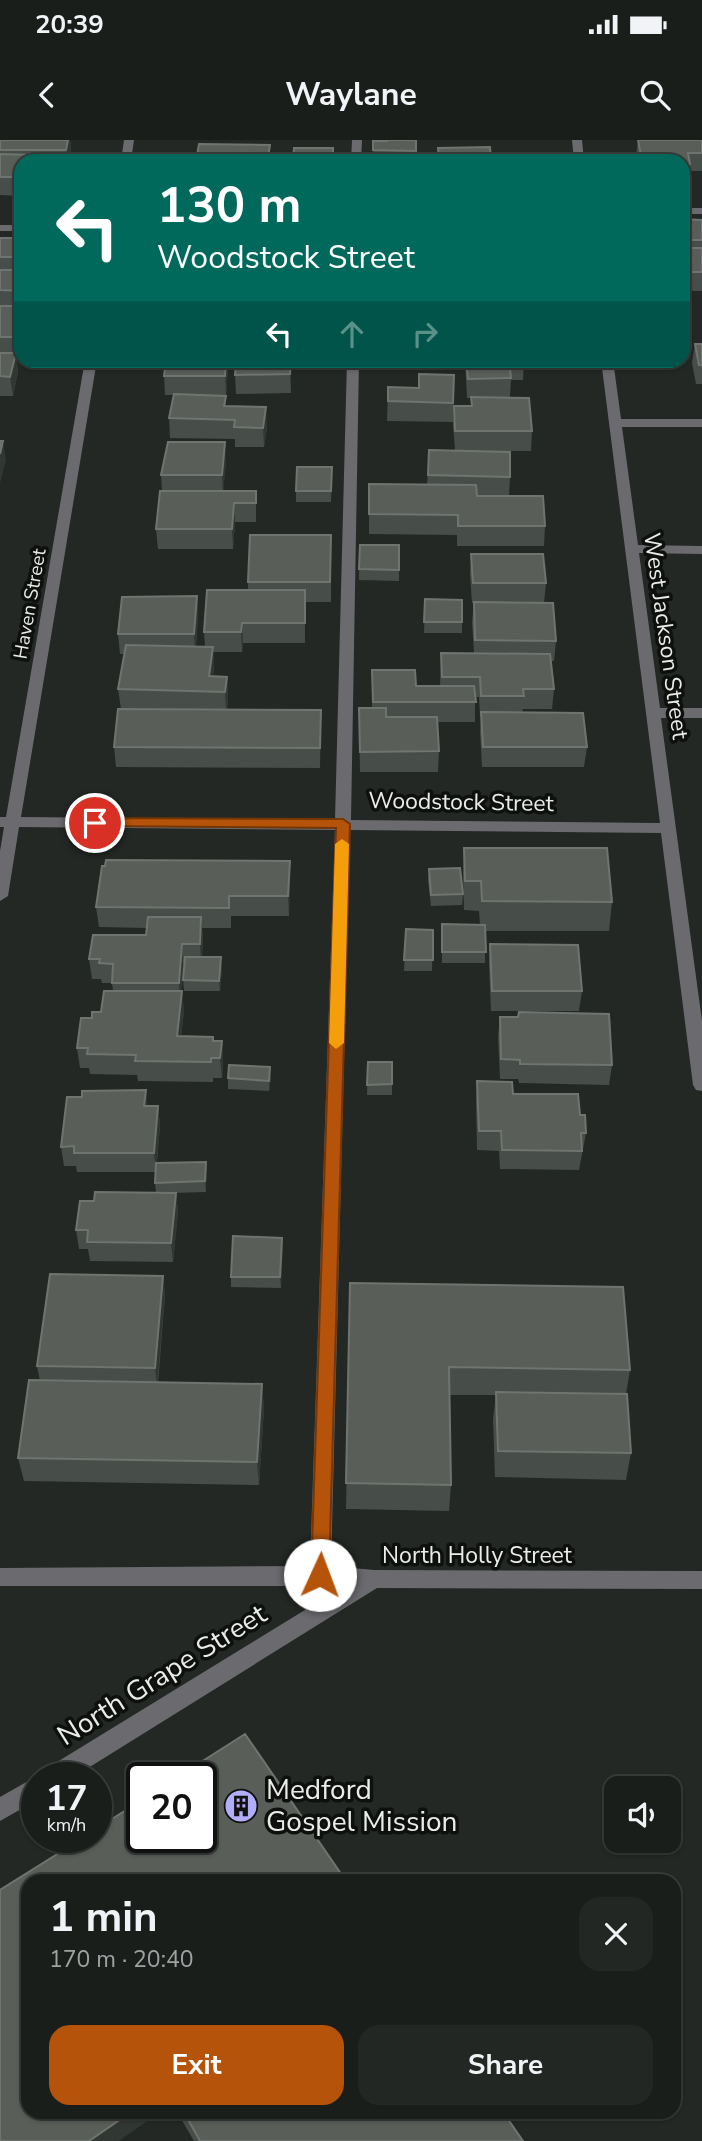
<!DOCTYPE html>
<html lang="en">
<head>
<meta charset="utf-8">
<style>
  :root { --surface:#1a1e1b; --page:#232724; --text:#f1f3f6; --muted:#9fa2a3; --line:#383c3a; --accent:#b45309 }
  body { margin:0; font-family:"Nunito Sans",sans-serif; background:var(--page); color:var(--text); height:100vh; display:flex; flex-direction:column; font-size:26px; white-space:nowrap }
  * { box-sizing:border-box; margin:0 }
  p { font-size:23px; color:var(--muted) }
  .icon { flex:none; width:38px; height:38px; fill:none; stroke:currentColor; stroke-width:2; stroke-linecap:round; stroke-linejoin:round }
  .map { position:relative; flex:1; overflow:hidden }
  .panel { position:absolute; left:21px; top:1734px; width:660px; height:245px; display:flex; flex-direction:column; background:var(--surface); border-radius:21px; box-shadow:0 2px 5px #0004,0 0 0 2px var(--line) }
  .panel>* { flex:none }
  .banner { position:absolute; left:14px; top:14px; width:676px; height:214px; border-radius:21px; box-shadow:0 2px 5px #0004,0 0 0 2px var(--line); background:#00695c; color:#fff; overflow:hidden }
  .buttons { position:absolute; left:604px; top:1636px; display:grid; gap:14px }
  .buttons a { display:grid; place-items:center; width:77px; height:77px; border-radius:14px; background:var(--surface); box-shadow:0 2px 5px #0004,0 0 0 2px var(--line); font-size:35px }
  .speed { position:absolute; left:21px; top:1622px; display:flex; gap:14px; font-size:35px; font-weight:700; text-align:center }
  .speed>* { display:grid; place-content:center; width:91px; height:91px; border-radius:50%; background:var(--surface); box-shadow:0 2px 5px #0004,0 0 0 2px var(--line); line-height:1 }
  .speed small { font-size:18px; font-weight:400 }
  .speed .limit { border:4px solid #111; border-radius:10px; background:#fff; color:#111 }
  .pin { position:absolute; display:grid; place-items:center; width:60px; height:60px; color:#fff; margin:-30px; border:4px solid #fff; border-radius:50%; box-shadow:0 2px 7px #0007 }
  .me { position:absolute; width:77px; margin:-38px; rotate:2deg; stroke-linejoin:round; filter:drop-shadow(0 0 5px #0008) }
  .turn { display:flex; align-items:center; gap:24px; height:147px; padding:0 28px; font-size:32px }
  .turn .icon { width:91px; height:91px; stroke-width:2.5 }
  .turn b { display:block; font-size:49px; line-height:60px }
  .lanes { display:flex; align-items:center; height:66px; padding:0 28px; background:#0003; justify-content:center; gap:35px; direction:ltr }
  .lanes .off { opacity:.35 }
  .round { display:grid; place-items:center; flex:none; width:74px; height:74px; border-radius:21px; background:var(--page) }
  .overview { display:flex; align-items:center; justify-content:space-between; height:119px; padding:0 28px }
  h1 { font-size:42px; font-weight:700; line-height:52px }
  .primary-button { display:flex; gap:14px; margin-top:auto; padding:14px 28px }
  .primary-button a { flex:1; height:80px; border-radius:21px; background:var(--accent); color:#fff; font-size:28px; font-weight:700; line-height:80px; text-align:center }
  .primary-button a+a { background:var(--page); color:var(--text) }
  .status { display:flex; justify-content:space-between; align-items:center; height:49px; padding:0 35px; background:var(--surface); direction:ltr }
  .status svg { height:19px; fill:currentColor }
  header { display:flex; justify-content:space-between; align-items:center; height:91px; padding:0 28px; background:var(--surface); font-size:32px; font-weight:700 }
  .map>svg:first-child { display:block }
  .lines { fill:none; stroke-linecap:round; stroke-linejoin:round }
  .minor { fill:#6b6b6f; fill-rule:evenodd }
  .wall { fill:#474d48 }
  .shaded-wall { fill:#313732 }
  .building { fill:#595e59; stroke:#6f7470; stroke-width:2 }
  .route { fill:#b45309; stroke:#753606; stroke-width:2 }
  .slow { fill:#f59e0b }
  .labels { text-anchor:middle; dominant-baseline:central; stroke-width:7; stroke-linejoin:round; paint-order:stroke }
  .far-street-label { font-size:19px; fill:#e9ece9; stroke:#0e100e }
  .street-label { font-size:23px; fill:#e9ece9; stroke:#0e100e }
  .near-street-label { font-size:28px; fill:#e9ece9; stroke:#0e100e }
  .near-poi-label { font-size:28px; fill:#e9ece9; stroke:#0e100e; text-anchor:start }
</style>
</head>
<body>
<div class="status"><b>20:39</b><svg viewBox="0 0 49 12"><path d="M0 12V9h3v3zM5 12V6h3v6zM10 12V3h3v9zM15 12V0h3v12zM26 1h20v11H26zM47 4h2v5h-2z"/></svg></div>
<header><svg class="icon" aria-label="back" viewBox="0 0 24 24"><path d="M15 5l-7 7 7 7"/></svg>Waylane<svg class="icon" aria-label="search" viewBox="0 0 24 24"><circle cx="10" cy="10" r="6"/><path d="M15 15l6 6"/></svg></header>
<div class="map">
<svg width="702" height="2001" viewBox="0 0 702 2001">
  <rect width="100%" height="100%" fill="#232824"/>
  <g class="lines">
    <path class="minor" d="M124,0H134L131,21H121Z
      M352,0H362L361,21H351Z
      M572,0H582L584,21H574Z
      M682,68H702V74H682Z
      M0,85H21V91H0Z
      M85,220H97L21,677L335,680L347,220H359L351,680L660,683L601,220H613L621,279H702V287H622L638,405L702,406V414L639,413L660,568H702V578H661L702,881V951L696,950L693,945L661,693L350,690L331,1426L374,1430L702,1431V1449L377,1448L72,1638H37V1660L0,1681V1657L37,1636L41,1638L44,1630L344,1446H0V1428L310,1426L335,690L19,687L8,756L0,761V711L4,687H0V677H6Z"/>
  </g>
  <path class="wall" d="M0,0H70L71,10L69,21H21V56L0,55Z
    M416,0V21H373V10Z
    M638,0H702V31H689L687,42H682V21H637L636,16Z
    M270,5V21H196Z
    M490,7L491,21H438V8Z
    M682,79L702,80V151H682Z
    M0,98H21V216H16L18,232L13,256H0Z
    M695,204H702V244H696L692,223Z
    M236,220H291V253L236,254L235,235Z
    M299,220H333V222L299,223Z
    M434,220H524L523,240H511L510,257L532,291L531,311H463L510,337L509,356L545,386L544,406H457V395L369,394V344L427,345L429,310H455L453,285L454,266H471V258H467L465,221Z
    M228,227L226,256V266L267,287L264,307H235V299L170,298L169,278L173,255H165L164,236Z
    M454,235L453,282L387,281L388,247L419,248Z
    M226,321L223,351H256V382H235L233,409H158L156,389L162,351L161,335Z
    M332,327L331,362H296V351Z
    M331,395V462H305V503H243L242,512H213L214,527L213,536L227,537L228,557L227,569L321,570L320,628L116,627L114,607L121,569L118,549L125,514H120L118,494L197,456L198,476L196,507H205L204,492L248,450V442Z
    M399,405V441L359,440V429Z
    M471,414L546,443L544,463L556,501L554,521H551L554,549L552,569H523L522,572L587,607L584,627H482L480,592L481,576H480L479,557H475V582H437L439,611L438,632H360L359,568H372V530L416,546H440L441,513H474L472,482L474,463H472L470,434Z
    M425,459L462,482V493H424Z
    M464,708L612,762L609,791H485V823H442V784L480,785L479,771L464,770L463,737Z
    M290,721L289,776H231V788H202L203,797L202,817L222,828L220,851H184L183,840L185,824H183L181,851L184,871L181,896L222,901L223,921L222,938H213V942L138,941L137,935L90,934L89,928H80L77,908L92,878L101,872L113,851L112,843H102L101,839H92L89,819L146,795L147,788L99,787L96,767Z
    M429,729L463,754L462,765L431,766L428,740Z
    M406,789L433,790L432,831H404Z
    M490,804L582,851L579,871H491L489,824Z
    M500,877H518L612,925L609,945L519,943L518,939H500L498,896Z
    M368,922H392V955H367Z
    M228,938H271L269,951L228,949Z
    M477,941L513,954L580,975L586,993L579,1030L500,1029L499,1011L477,1010L476,961Z
    M148,966H158L160,985L157,1023L206,1022V1052L173,1053H176L178,1072L173,1122L90,1121L88,1109H79L76,1090L94,1061L156,1053L155,1043L156,1032H77L76,1026H64L61,1007Z
    M282,1098L281,1148L231,1147V1137Z
    M163,1136L165,1155L158,1243L262,1244L264,1268L259,1345L24,1341L18,1318L40,1241L37,1226Z
    M350,1143L630,1230L626,1254L631,1313L626,1340L495,1337L493,1279L496,1255H450L451,1345L449,1371L346,1369Z
    M177,1972H503L523,2001H194Z"/>
  <path class="shaded-wall" d="M68,0H70L71,10L69,21H67L66,10Z
    M20,32L21,40V55L19,37Z
    M16,213L18,232L13,256L10,237Z
    M226,220H227L228,227L226,255L225,236Z
    M291,220V253L290,234Z
    M266,267L267,287L264,307L263,288Z
    M3,301L6,320L0,343V314Z
    M225,302L226,321L223,354L222,335Z
    M234,363L235,382L233,409L232,389Z
    M197,456L198,476L195,514L194,494Z
    M242,483L243,503L242,512L241,492Z
    M213,507L214,527L211,551L209,536Z
    M227,537L228,557L226,572L225,552Z
    M290,721V741L289,776L288,756Z
    M201,777L203,797L201,824L200,804Z
    M182,804L183,824L180,863L179,843Z
    M221,817L222,828L220,851L219,841Z
    M182,851L184,871L179,916L177,896Z
    M222,901L223,921L222,938L220,918Z
    M270,927L271,938L269,951V941Z
    M146,950L148,970L144,966Z
    M158,966L160,985L156,1032L154,1013Z
    M206,1022L207,1032L206,1052L205,1041Z
    M176,1053L178,1072L173,1122L171,1103Z
    M282,1098L283,1108L281,1148L280,1137Z
    M163,1136L165,1155L157,1246L155,1228Z
    M262,1244L264,1268L259,1345L257,1322Z
    M131,1972H160L119,2001H89Z"/>
  <path class="building" d="M0,0H68L66,10H0Z
    M387,0H416V11L373,10V1H387Z
    M638,0H702V13H688L690,24H682V21H642Z
    M199,4L270,5L268,18H248V21H196Z
    M490,7L491,20H439L438,8Z
    M294,8H333V21H293Z
    M0,14L66,16L64,21H21V32L19,37H0Z
    M682,79L702,80V100H682Z
    M0,98H21V117H0Z
    M682,108H702V132H682Z
    M0,130H21V151L0,150Z
    M0,166H21V197H0Z
    M695,204H702V225H699Z
    M0,213H16L10,237L0,236Z
    M166,220H226L225,236H164Z
    M236,220H291L290,234L235,235Z
    M466,220H524V221H509L511,238L468,239Z
    M419,234L454,235L453,263L388,261V247L419,248Z
    M174,254L226,256L224,266L266,267L263,288L234,287L235,280L169,278Z
    M471,257L529,258L532,291H455L454,266H472Z
    M0,301H3L0,314Z
    M168,302H225L222,335H161Z
    M429,310L510,312V337L428,335Z
    M297,327H332L331,351H296Z
    M369,344L476,345L477,356H543L545,386H458V375L369,374Z
    M160,351H256V363H234L232,389H156Z
    M250,395H331L330,442H248Z
    M360,405H399V430L359,429Z
    M471,414H543L546,443H473Z
    M207,450H305V483H242L241,492H204Z
    M197,456L194,494H118L122,457Z
    M425,459L462,460V482H424Z
    M474,462L553,463L556,501L475,500Z
    M126,505L213,507L209,536L227,537L225,552L118,549Z
    M441,513L550,514L554,549H523L524,556H481L480,537H442Z
    M372,530H415L416,546H474L476,562H373Z
    M359,568H386V577H437L439,611L360,612Z
    M118,569L321,570L320,608L114,607Z
    M481,572L583,573L587,607H483Z
    M464,708H607L612,762L482,761L481,741H465Z
    M106,720L290,721L288,756H229V768L96,767L102,726H105Z
    M460,728L463,754L431,755L429,729Z
    M148,777H201L200,804H182L179,843H112L113,824L99,823L100,819H89L93,795H146Z
    M442,784L485,785L486,812H442Z
    M406,789L433,790V820H404Z
    M490,804L578,805L582,851H492Z
    M185,817H221L219,841L183,840Z
    M104,851H182L177,896L213,897V901H222L220,918H211V922L135,921L136,915L87,914L88,908H77L81,878H92V872H101Z
    M519,872L609,874L612,925L520,924V920L501,919L500,877H518Z
    M368,922H392V944L367,945Z
    M229,925L270,927L269,941L228,938Z
    M477,941L512,942L513,954H578L580,975H585L586,993H581L582,1011L502,1010L501,991H479Z
    M146,950L144,966H158L154,1013H74V1006L61,1007L67,957H82V951Z
    M206,1022L205,1041L155,1043L156,1023Z
    M95,1052L176,1053L171,1103L87,1102L88,1090H76L80,1061H94Z
    M233,1096L282,1098L280,1137H231Z
    M50,1134L163,1136L155,1228L37,1226Z
    M350,1143L623,1147L630,1230L449,1227L451,1345L346,1343Z
    M29,1240L262,1244L257,1322L18,1318Z
    M496,1252L627,1254L631,1313L498,1311Z
    M245,1594L346,1741H28V1972H131L89,2001H0V1750L83,1698H96V1689L142,1660V1698H201V1638H176Z
    M184,1972H503L523,2001H200Z"/>
  <path class="route" d="M95,678L343,679L350,684L329,1435L327,1441L320,1444L313,1441L311,1435L336,688L90,686L88,683Z"/>
  <path class="slow" d="M342,699L349,704L344,903L336,909L329,903L335,704Z"/>
  <defs>
    <symbol id="building-disc" viewBox="-11 -11 22 22"><circle r="9.5" fill="#b2adf9" stroke="#0e100e"/><path d="M-4-6H4V6H1V3H-1V6H-4ZM-2.5-4.3h1.7v1.8h-1.7ZM.8-4.3h1.7v1.8H.8ZM-2.5-1h1.7V.8h-1.7ZM.8-1h1.7V.8H.8Z" fill="#111"/></symbol>
  </defs>
  <g fill-rule="evenodd">
    <use href="#building-disc" x="222" y="1647" width="38" height="38"/>
  </g>
  <g class="labels">
    <g class="far-street-label">
      <text transform="translate(30 464) rotate(-80)">Haven Street</text>
    </g>
    <g class="street-label">
      <text transform="translate(666 496) rotate(82)">West Jackson Street</text>
      <text transform="translate(461 662) rotate(1)">Woodstock Street</text>
      <text x="477" y="1415">North Holly Street</text>
    </g>
    <g class="near-street-label">
      <text transform="translate(162 1535) rotate(-32)">North Grape Street</text>
    </g>
    <g class="near-poi-label">
      <text x="266" y="1650">Medford<tspan x="266" dy="32">Gospel Mission</tspan></text>
    </g>
  </g>
</svg>
<div class="buttons">
<a><svg class="icon" aria-label="sound" viewBox="0 0 24 24"><path d="M4 9h4l5-4v14l-5-4H4zM17 9q2 3 0 6"/></svg></a>
</div>
<div class="speed"><div>17<small>km/h</small></div><div class="limit">20</div></div>
<div class="pin" style="left:95px;top:683px;background:#d93025"><svg class="icon" aria-label="arrive" viewBox="0 0 24 24"><path d="M6 21V4h12l-3 4 3 4H6"/></svg></div>
<svg class="me" style="left:320px;top:1435px" viewBox="-20 -20 40 40"><circle r="19" fill="#fff"/><path d="M0-13L10 11 0 6-10 11z" fill="#b45309"/></svg>
<div class="banner">
<div class="turn"><svg class="icon" aria-label="left" viewBox="0 0 24 24"><path d="M17 20v-9H6M10 6l-5 5 5 5"/></svg><div><b>130 m</b>Woodstock Street</div></div>
<div class="lanes"><svg class="icon" aria-label="left" viewBox="0 0 24 24"><path d="M17 20v-9H6M10 6l-5 5 5 5"/></svg><svg class="icon off" aria-label="ahead" viewBox="0 0 24 24"><path d="M12 20V5M6 11l6-6 6 6"/></svg><svg class="icon off" aria-label="right" viewBox="0 0 24 24"><path d="M7 20v-9h11M14 6l5 5-5 5"/></svg></div>
</div>
<section class="panel">
<div class="overview"><div><h1>1 min</h1><p>170 m · 20:40</p></div><a class="round"><svg class="icon" aria-label="close" viewBox="0 0 24 24"><path d="M6 6l12 12M18 6L6 18"/></svg></a></div>
<div class="primary-button"><a>Exit</a><a>Share</a></div>
</section>
</div>
</body>
</html>
